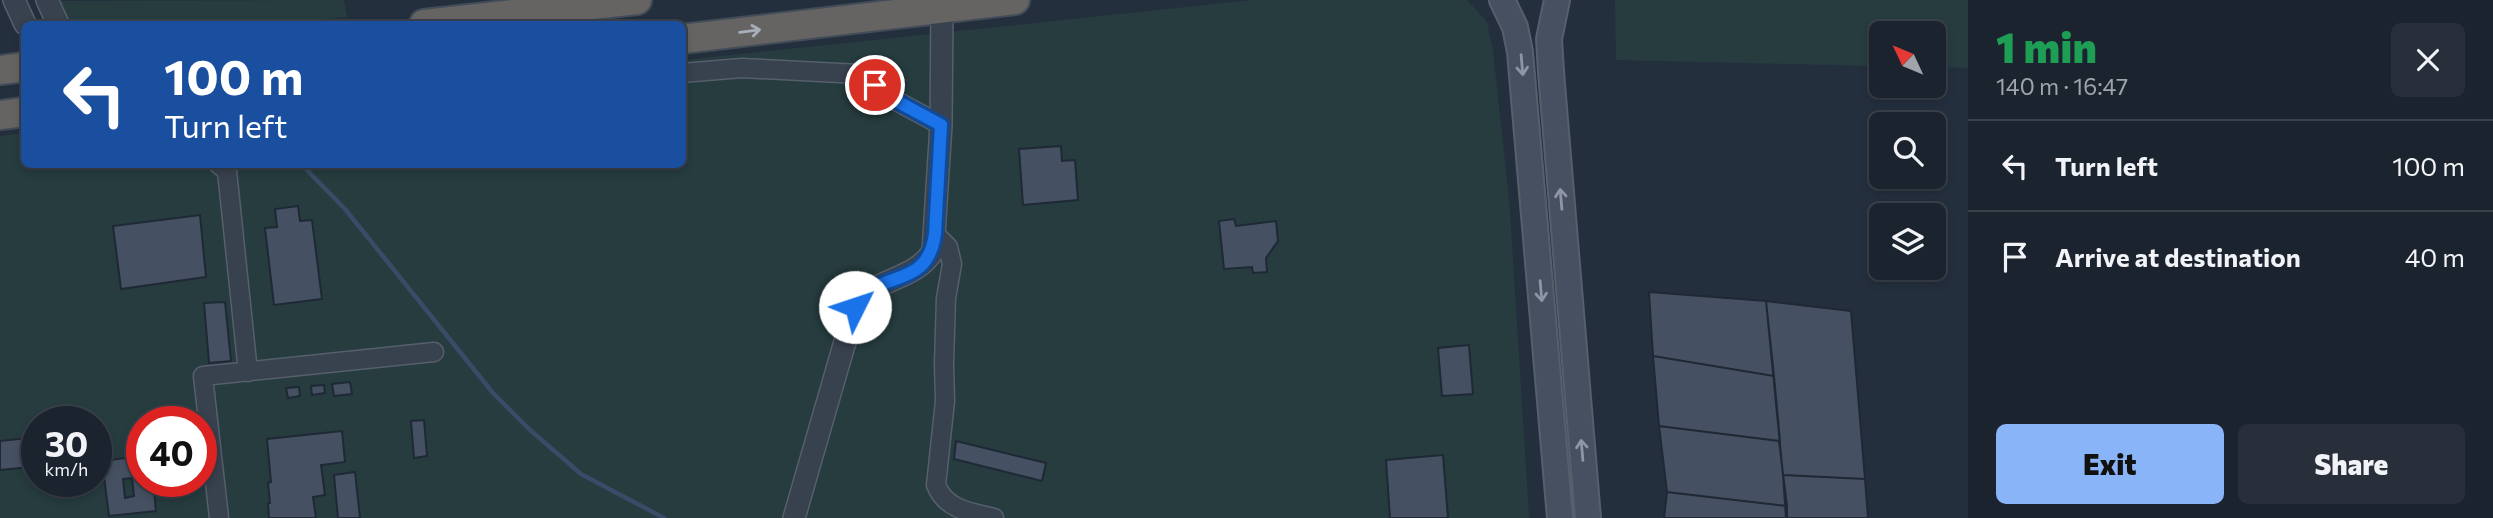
<!DOCTYPE html>
<html lang="en">
<head>
<meta charset="utf-8">
<style>
  :root { --surface:#1b232e; --page:#282f3a; --text:#f1f3f6; --muted:#a0a4aa; --line:#39404a; --accent:#8ab4f8 }
  body { margin:0; font-family:Commissioner,sans-serif; background:var(--page); color:var(--text); height:100vh; display:flex; flex-direction:column; font-size:26px; white-space:nowrap }
  * { box-sizing:border-box; margin:0 }
  p { font-size:23px; color:var(--muted) }
  .icon { flex:none; width:38px; height:38px; fill:none; stroke:currentColor; stroke-width:2; stroke-linecap:round; stroke-linejoin:round }
  .map { position:relative; flex:1; overflow:hidden }
  .sheet { display:flex; flex-direction:column; background:var(--surface); width:525px }
  .sheet>* { flex:none }
  .guide { position:absolute; left:21px; top:21px; width:665px; height:147px; border-radius:10px; box-shadow:0 4px 10px #0003,0 0 0 2px var(--line); background:#1a4fa0; color:#fff; overflow:hidden }
  .needle { width:46px; rotate:314deg }
  .controls { position:absolute; left:1869px; top:21px; display:grid; gap:14px }
  .controls a { display:grid; place-items:center; width:77px; height:77px; border-radius:10px; background:var(--surface); box-shadow:0 4px 10px #0003,0 0 0 2px var(--line); font-size:35px }
  .speed { position:absolute; left:21px; top:406px; display:flex; gap:14px; font-size:35px; font-weight:700; text-align:center }
  .speed>* { display:grid; place-content:center; width:91px; height:91px; border-radius:50%; background:var(--surface); box-shadow:0 4px 10px #0003,0 0 0 2px var(--line); line-height:1 }
  .speed small { font-size:18px; font-weight:400 }
  .speed .limit { border:10px solid #d22; background:#fff; color:#111 }
  .pin { position:absolute; display:grid; place-items:center; width:60px; height:60px; color:#fff; margin:-30px; border:4px solid #fff; border-radius:50%; box-shadow:0 2px 7px #0007 }
  .me { position:absolute; width:77px; margin:-38px; rotate:49deg; stroke-linejoin:round; filter:drop-shadow(0 0 5px #0008) }
  .turn { display:flex; align-items:center; gap:24px; height:147px; padding:0 28px; font-size:32px }
  .turn .icon { width:91px; height:91px; stroke-width:2.5 }
  .turn b { display:block; font-size:49px; line-height:60px }
  .round { display:grid; place-items:center; flex:none; width:74px; height:74px; border-radius:10px; background:var(--page) }
  .overview { display:flex; align-items:center; justify-content:space-between; height:119px; padding:0 28px }
  h1 { font-size:42px; font-weight:800; line-height:52px; color:#1e9e55 }
  .button { display:flex; gap:14px; margin-top:auto; padding:14px 28px }
  .button a { flex:1; height:80px; border-radius:10px; background:var(--accent); color:#111; font-size:28px; font-weight:800; line-height:80px; text-align:center }
  .button a+a { background:var(--page); color:var(--text) }
  ul { padding:0; list-style:none }
  li { display:flex; align-items:center; gap:21px; height:91px; padding:0 28px; border-top:2px solid var(--line) }
  li div { flex:1 }
  li b { display:block; font-size:26px }
  li em { font-style:normal }
  main { display:flex; flex:1; min-height:0 }
  .map>svg:first-child { display:block }
  .green { fill:#263c3f; fill-rule:evenodd }
  .lines { fill:none; stroke-linecap:round; stroke-linejoin:round }
  .stream { stroke:#394c67; stroke-width:4.5 }
  .building { fill:#455162; stroke:#1f2835; stroke-width:2; fill-rule:evenodd }
  .minor-casing { stroke:#565f6c; stroke-width:21 }
  .tertiary-casing { stroke:#565f6c; stroke-width:24 }
  .secondary-casing { stroke:#565f6c; stroke-width:28 }
  .trunk-casing { stroke:#434c59; stroke-width:32 }
  .minor { stroke:#38414e; stroke-width:18 }
  .tertiary { stroke:#38414e; stroke-width:21 }
  .secondary { stroke:#465061; stroke-width:24 }
  .trunk { stroke:#656462; stroke-width:28 }
  .oneway { stroke:#a8afba }
  .oneway2 { stroke:#8e96a5 }
  .route-casing { stroke:#114b97; stroke-width:18 }
  .route { stroke:#1a73e8; stroke-width:12 }
</style>
</head>
<body>
<main>
<div class="map">
<svg width="1968" height="518" viewBox="0 0 1968 518">
  <rect width="100%" height="100%" fill="#242f3e"/>
  <path class="green" d="M344,0L347,17L272,24H67L57,1Z
    M1252,0H1467L1487,22L1493,51L1509,198L1529,518H0V136L24,133V164H682L683,60ZM37,422H96V481H37ZM142,422H201V481H142Z
    M1615,0H1968V68L1934,67V33H1881V66L1616,60Z"/>
  <g class="lines">
    <path class="stream" d="M301,164L345,209L493,393L529,429L581,474L664,518"/>
  </g>
  <path class="building" d="M1061,146L1062,161L1075,160L1078,200L1023,205L1019,149Z
    M298,206L300,221L312,220L322,299L274,305L265,228L277,227L275,209Z
    M200,215L206,277L121,289L113,226Z
    M1234,219L1236,226L1276,221L1278,241L1266,258L1267,272L1253,273L1252,267L1224,269L1219,221Z
    M1649,292L1766,301L1774,376L1653,356Z
    M1766,301L1851,311L1865,479L1783,475Z
    M225,302L231,361L209,363L204,303Z
    M1469,345L1473,394L1442,396L1438,348Z
    M1653,356L1774,376L1780,441L1659,426Z
    M350,382L352,394L334,396L332,384Z
    M324,385L325,393L312,395L311,386Z
    M299,387L300,396L288,398L286,388Z
    M424,420L427,456L414,458L411,421Z
    M1659,426L1779,441L1787,506L1667,492Z
    M342,431L345,462L321,465L325,495L313,497L316,518H269L268,503H270L268,483L271,482L267,439Z
    M28,438L30,467L0,470V441Z
    M956,441L1046,463L1042,481L954,459Z
    M1443,455L1448,518H1390L1386,460Z
    M142,456V481H153L156,511L109,516L102,461ZM132,478L134,496L125,498L123,479Z
    M355,472L360,518H338L334,475Z
    M1783,475L1865,479L1868,518H1786Z
    M1667,492L1787,506V518H1664Z"/>
  <g class="lines">
    <defs>
      <path id="minor" d="M682,73L742,68L860,74L889,97L941,125
        M218,164L227,171L248,372
        M935,234L948,247L952,264L946,298L944,364L945,401L936,485C946,510 970,512 994,518
        M219,518L203,376L434,352"/>
      <path id="tertiary" d="M14,0L25,24
        M47,0L58,24
        M794,518L855,307C873,277 914,282 933,251L941,125L942,8"/>
      <path id="secondary" d="M1502,0L1515,27L1520,52L1560,518
        M1557,0L1549,39L1551,72L1588,518"/>
      <path id="trunk" d="M424,24L637,0
        M682,39L1015,0
        M0,70L24,67
        M0,115L24,112"/>
    </defs>
    <use href="#minor" class="minor-casing"/>
    <use href="#tertiary" class="tertiary-casing"/>
    <use href="#secondary" class="secondary-casing"/>
    <use href="#trunk" class="trunk-casing"/>
    <use href="#minor" class="minor"/>
    <use href="#tertiary" class="tertiary"/>
    <use href="#secondary" class="secondary"/>
    <use href="#trunk" class="trunk"/>
  </g>
  <defs><path id="oneway-shaft" d="M-6 0H5M1.5-3L5.5 0L1.5 3" fill="none" stroke-width="1.6" stroke-linecap="round" stroke-linejoin="round" transform="scale(1.75)"/></defs>
  <use class="oneway" href="#oneway-shaft" transform="translate(750 31) rotate(-7)"/>
  <g class="oneway2">
    <use href="#oneway-shaft" transform="translate(1522 65) rotate(85)"/>
    <use href="#oneway-shaft" transform="translate(1561 199) rotate(-95)"/>
    <use href="#oneway-shaft" transform="translate(1541 291) rotate(85)"/>
    <use href="#oneway-shaft" transform="translate(1582 450) rotate(-95)"/>
  </g>
  <g class="lines">
    <defs>
      <path id="route" d="M855,307C878,267 927,292 935,234L941,125L889,97L875,85"/>
    </defs>
    <use href="#route" class="route-casing"/>
    <use href="#route" class="route"/>
  </g>
</svg>
<div class="controls">
<a><svg class="needle" viewBox="-14 -14 28 28"><path d="M0-13l5 13h-10z" fill="#e53935"/><path d="M0 13l5-13h-10z" fill="#a0a4aa"/></svg></a>
<a><svg class="icon" aria-label="search" viewBox="0 0 24 24"><circle cx="10" cy="10" r="6"/><path d="M15 15l6 6"/></svg></a>
<a><svg class="icon" aria-label="layers" viewBox="0 0 24 24"><path d="M12 4l9 5-9 5-9-5zM3 14l9 5 9-5"/></svg></a>
</div>
<div class="speed"><div>30<small>km/h</small></div><div class="limit">40</div></div>
<div class="pin" style="left:875px;top:85px;background:#d93025"><svg class="icon" aria-label="arrive" viewBox="0 0 24 24"><path d="M6 21V4h12l-3 4 3 4H6"/></svg></div>
<svg class="me" style="left:855px;top:307px" viewBox="-20 -20 40 40"><circle r="19" fill="#fff"/><path d="M0-13L10 11 0 6-10 11z" fill="#1a73e8"/></svg>
<div class="guide">
<div class="turn"><svg class="icon" aria-label="left" viewBox="0 0 24 24"><path d="M17 20v-9H6M10 6l-5 5 5 5"/></svg><div><b>100 m</b>Turn left</div></div>
</div>
</div>
<section class="sheet">
<div class="overview"><div><h1>1 min</h1><p>140 m · 16:47</p></div><a class="round"><svg class="icon" aria-label="close" viewBox="0 0 24 24"><path d="M6 6l12 12M18 6L6 18"/></svg></a></div>
<ul>
<li><svg class="icon" aria-label="left" viewBox="0 0 24 24"><path d="M17 20v-9H6M10 6l-5 5 5 5"/></svg><div><b>Turn left</b></div><em>100 m</em></li>
<li><svg class="icon" aria-label="arrive" viewBox="0 0 24 24"><path d="M6 21V4h12l-3 4 3 4H6"/></svg><div><b>Arrive at destination</b></div><em>40 m</em></li>
</ul>
<div class="button"><a>Exit</a><a>Share</a></div>
</section>
</main>
</body>
</html>
